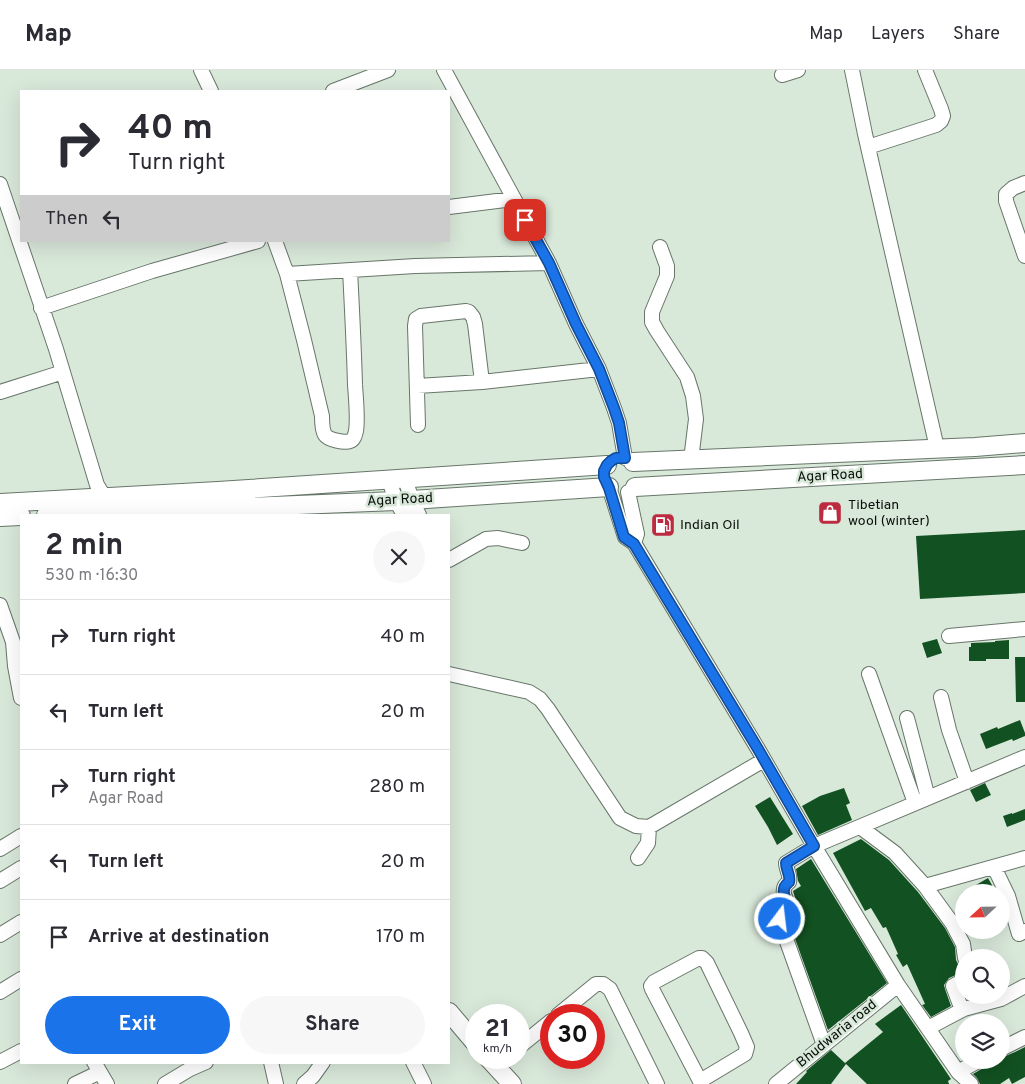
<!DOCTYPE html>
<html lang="en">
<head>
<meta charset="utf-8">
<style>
  :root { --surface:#fff; --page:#f7f7f7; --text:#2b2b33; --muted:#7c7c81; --line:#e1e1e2; --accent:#1a73e8 }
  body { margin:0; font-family:Overpass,sans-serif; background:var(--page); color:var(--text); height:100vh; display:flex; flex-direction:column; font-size:19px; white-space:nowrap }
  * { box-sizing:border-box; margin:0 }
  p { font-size:16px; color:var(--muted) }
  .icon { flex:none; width:28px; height:28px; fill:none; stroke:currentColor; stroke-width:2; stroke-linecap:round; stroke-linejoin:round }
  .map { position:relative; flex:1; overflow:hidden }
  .details { position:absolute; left:20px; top:444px; width:430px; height:550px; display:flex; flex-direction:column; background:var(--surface); border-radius:0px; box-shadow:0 5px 20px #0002 }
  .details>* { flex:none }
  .banner { position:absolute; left:20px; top:20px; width:430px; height:152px; border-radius:0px; box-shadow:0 5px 20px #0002; background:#fff; color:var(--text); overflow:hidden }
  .needle { width:32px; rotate:248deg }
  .controls { position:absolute; left:955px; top:814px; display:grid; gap:10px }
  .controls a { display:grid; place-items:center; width:55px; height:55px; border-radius:50%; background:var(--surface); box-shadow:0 5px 20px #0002; font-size:25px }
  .speed { position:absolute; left:465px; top:934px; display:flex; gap:10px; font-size:25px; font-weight:700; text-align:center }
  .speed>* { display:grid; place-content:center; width:65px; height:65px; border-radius:50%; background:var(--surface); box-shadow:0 5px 20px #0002; line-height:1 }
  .speed small { font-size:12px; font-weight:400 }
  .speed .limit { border:8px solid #d22; background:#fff; color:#111 }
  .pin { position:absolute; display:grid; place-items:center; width:42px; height:42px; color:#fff; margin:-21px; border-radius:10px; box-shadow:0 2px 8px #0006 }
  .me { position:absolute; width:55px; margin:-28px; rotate:15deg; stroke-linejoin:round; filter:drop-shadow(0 0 4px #0008) }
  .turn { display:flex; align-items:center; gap:18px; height:105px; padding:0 25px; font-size:22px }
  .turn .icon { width:65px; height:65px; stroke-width:2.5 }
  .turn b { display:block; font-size:35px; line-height:42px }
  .then { display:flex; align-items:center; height:48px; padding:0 25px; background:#0003; gap:10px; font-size:19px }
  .round { display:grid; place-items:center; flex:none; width:52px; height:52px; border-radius:26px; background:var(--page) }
  .headline { display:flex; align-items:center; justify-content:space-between; height:85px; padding:0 25px }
  h1 { font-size:30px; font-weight:700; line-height:38px }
  .primary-button { display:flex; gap:10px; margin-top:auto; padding:10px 25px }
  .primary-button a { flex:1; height:58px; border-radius:30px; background:var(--accent); color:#fff; font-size:20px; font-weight:700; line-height:58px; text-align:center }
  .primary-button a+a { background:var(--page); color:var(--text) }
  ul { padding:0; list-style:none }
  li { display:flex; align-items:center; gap:15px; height:75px; padding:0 25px; border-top:1px solid var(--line) }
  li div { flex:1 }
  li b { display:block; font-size:19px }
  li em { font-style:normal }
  header { display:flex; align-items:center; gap:30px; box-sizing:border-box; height:70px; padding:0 25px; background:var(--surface); border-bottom:1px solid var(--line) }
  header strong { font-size:24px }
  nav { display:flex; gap:28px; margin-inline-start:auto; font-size:18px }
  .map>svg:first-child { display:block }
  .building { fill:#125121 }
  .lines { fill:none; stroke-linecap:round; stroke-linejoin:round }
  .minor-casing { stroke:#68766a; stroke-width:16 }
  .major-casing { stroke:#68766a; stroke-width:20 }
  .minor { stroke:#fff; stroke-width:14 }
  .major { stroke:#fff; stroke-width:18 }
  .route-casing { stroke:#114b97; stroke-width:12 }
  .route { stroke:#1a73e8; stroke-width:9 }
  .labels { text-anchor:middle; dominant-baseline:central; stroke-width:5; stroke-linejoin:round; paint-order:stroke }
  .street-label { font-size:14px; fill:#090e09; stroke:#d8e8d9 }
  .poi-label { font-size:14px; fill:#090e09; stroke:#d8e8d9; text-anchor:start }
</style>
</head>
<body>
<header>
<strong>Map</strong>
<nav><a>Map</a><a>Layers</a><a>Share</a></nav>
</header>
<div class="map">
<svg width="1025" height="1014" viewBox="0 0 1025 1014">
  <rect width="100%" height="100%" fill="#d8e8d9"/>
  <path class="building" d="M1025,460V523L920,529L916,466Z
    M937,569L942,583L927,588L922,573Z
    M1009,570V589H986V591H969V577H971V573L995,572V571Z
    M1015,587H1025V632H1016Z
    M1020,650L1025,663V666L1013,671L1012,669L986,679L980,664L997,657L998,659Z
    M985,713L991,725L976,732L970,720Z
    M844,718L850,733L846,735L852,750L818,765L802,736L820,726Z
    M770,727L793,764L777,775L768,757L755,736Z
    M1025,739V750L1007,757L1003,746L1012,743V744Z
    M861,769L889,790L918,822L945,858L955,877L956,890L958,894L962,896L963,902L949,908L944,915L945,919L951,936L931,947L922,935L925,934L907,894L903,897L896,885L898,884L886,857L883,858L871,838L865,841L833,783Z
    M811,789L887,913L828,960L789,852L796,846L799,842L798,837L793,821L801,816L798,811L796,799Z
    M988,808L993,817L991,822L962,823Z
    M901,935L951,1009L948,1011L949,1014H867L845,993L883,962L875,954Z
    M1025,977V1007L1012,1014L1009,1008L1000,1014H980L977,1008L973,1004L985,997L988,994L989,990H1001V988L1015,982Z
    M831,980L846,994L831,1014H796L807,1002L806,1001Z"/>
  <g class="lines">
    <defs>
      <path id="minor" d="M201,0L211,21
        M444,0L549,193L576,254L599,299L614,338L619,353L625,388
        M852,0L865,64L937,378
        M782,5L798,0
        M333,21L388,0
        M868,77L936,55L941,51L943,46L941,39L925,0
        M1025,113L1013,118L1006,124V131L1025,186
        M0,114L56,279L97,415L105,428
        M449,137L513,129
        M275,171L287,204L415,196L549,193
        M660,177L667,196V206L652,242V252L657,261L687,307L693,326L696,349L691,390
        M287,204L304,270L322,346C322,352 322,360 325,365C328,370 345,373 350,371C354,370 355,365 356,361C358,349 356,329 355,315C354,277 352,239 350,200
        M41,238L152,201L258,171
        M417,316L482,312L599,299
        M0,322L63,302
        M418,355L415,256L416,249L421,246L466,241L469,242L473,247L475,254L482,312
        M405,409L412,430L419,445
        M389,410L396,431L404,445
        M609,417L625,467L634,473L637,464L628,422
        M634,473L758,679L814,776L898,915L958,1002L971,1014
        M449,490L486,469L498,468L522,473
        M0,535L13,572L15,596L21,628
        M949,566L1025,559
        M449,604L529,622L540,629L548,639L620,748L636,756L649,757L764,690
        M869,604L915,733
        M941,627L949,660L967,712
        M907,648L928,728
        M860,757L895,783L925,816L1025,788
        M0,779L21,766
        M638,788L648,773L649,757
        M994,797L1008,826L1019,864L1025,861
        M0,811L21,798
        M925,816L952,853L963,874L965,888
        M0,865L21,852
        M0,922L21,909
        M962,940L953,916L964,910
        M558,945L596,914H603L610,919L657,1014
        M928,958L964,939L1001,929L1025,916
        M824,975L780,852V849L790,840C787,830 778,819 789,812C791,806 786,799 786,793L814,776L1025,687
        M519,977L551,951
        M1001,979L1025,967
        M0,992L21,981
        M94,992L107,1014
        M271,992L276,1014
        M413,992L424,1014
        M495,996L506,988
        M958,1002L980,990
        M700,1011L745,984L747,977L741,963L707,893L702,888H699L654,912L651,916L652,919L700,1011L702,1014
        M75,1014L100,1002
        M165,1014L190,999L206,992
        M304,1014L313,1006L323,992
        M776,1014L898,915"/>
      <path id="major" d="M633,392L975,377L1025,373
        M635,417L1025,395
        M0,433L218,421L607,395
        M46,445L396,431L609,417
        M0,447L21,446
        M449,942L476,974
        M488,988L512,1014"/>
    </defs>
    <use href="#minor" class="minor-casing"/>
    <use href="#major" class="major-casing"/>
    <use href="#minor" class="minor"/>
    <use href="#major" class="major"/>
  </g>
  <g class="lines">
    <defs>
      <path id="route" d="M525,150L549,193L576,254L599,299L614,338L619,353L625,388H616L611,391L607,395L604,401V407L609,418L624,467L634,474L758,679L814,776L786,793C786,800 791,806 789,812C778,820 787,830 790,840L780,849"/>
    </defs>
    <use href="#route" class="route-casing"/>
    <use href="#route" class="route"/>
  </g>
  <defs>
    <symbol id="shop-square" viewBox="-11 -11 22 22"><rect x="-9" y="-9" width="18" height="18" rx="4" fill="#bc2b40" stroke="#d8e8d9"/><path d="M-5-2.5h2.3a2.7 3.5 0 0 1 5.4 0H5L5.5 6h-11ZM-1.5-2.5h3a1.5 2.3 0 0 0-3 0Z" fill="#fff"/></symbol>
    <symbol id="fuel-square" viewBox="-11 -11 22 22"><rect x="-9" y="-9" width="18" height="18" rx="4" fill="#bc2b40" stroke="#d8e8d9"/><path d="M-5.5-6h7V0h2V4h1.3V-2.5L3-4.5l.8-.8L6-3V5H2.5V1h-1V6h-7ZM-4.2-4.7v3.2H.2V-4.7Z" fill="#fff"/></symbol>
  </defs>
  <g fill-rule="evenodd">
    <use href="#shop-square" x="816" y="429" width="28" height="28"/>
    <use href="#fuel-square" x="649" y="441" width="28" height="28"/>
  </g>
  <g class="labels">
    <g class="street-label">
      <text transform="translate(830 406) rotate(-3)">Agar Road</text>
      <text transform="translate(400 430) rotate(-3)">Agar Road</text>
      <text transform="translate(837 964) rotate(-39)">Bhudwaria road</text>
    </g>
    <g class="poi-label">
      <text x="848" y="435">Tibetian<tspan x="848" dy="16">wool (winter)</tspan></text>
      <text x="680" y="455">Indian Oil</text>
    </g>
  </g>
</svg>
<div class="controls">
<a><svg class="needle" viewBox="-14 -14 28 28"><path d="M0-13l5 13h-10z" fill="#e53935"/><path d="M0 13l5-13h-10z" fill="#7c7c81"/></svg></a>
<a><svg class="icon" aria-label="search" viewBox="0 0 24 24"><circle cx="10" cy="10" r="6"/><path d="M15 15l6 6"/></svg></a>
<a><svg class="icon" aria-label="layers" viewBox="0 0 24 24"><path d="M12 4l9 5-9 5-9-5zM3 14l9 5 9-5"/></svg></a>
</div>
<div class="speed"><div>21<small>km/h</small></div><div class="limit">30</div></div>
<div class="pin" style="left:525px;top:150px;background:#d93025"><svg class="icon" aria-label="arrive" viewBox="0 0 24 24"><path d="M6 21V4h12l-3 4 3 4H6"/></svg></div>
<svg class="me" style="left:780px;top:849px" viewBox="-20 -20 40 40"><circle r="17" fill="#1a73e8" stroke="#fff" stroke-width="3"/><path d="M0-11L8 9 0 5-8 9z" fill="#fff"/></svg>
<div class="banner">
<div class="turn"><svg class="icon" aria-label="right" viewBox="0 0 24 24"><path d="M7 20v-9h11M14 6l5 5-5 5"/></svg><div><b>40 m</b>Turn right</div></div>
<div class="then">Then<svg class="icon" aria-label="left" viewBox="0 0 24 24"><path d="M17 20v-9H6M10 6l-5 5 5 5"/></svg></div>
</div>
<section class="details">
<div class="headline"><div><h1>2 min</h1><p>530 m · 16:30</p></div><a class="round"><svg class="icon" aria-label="close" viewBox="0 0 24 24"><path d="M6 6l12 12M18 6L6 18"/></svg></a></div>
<ul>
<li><svg class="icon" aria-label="right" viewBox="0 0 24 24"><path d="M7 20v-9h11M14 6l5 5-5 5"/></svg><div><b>Turn right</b></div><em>40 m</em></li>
<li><svg class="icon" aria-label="left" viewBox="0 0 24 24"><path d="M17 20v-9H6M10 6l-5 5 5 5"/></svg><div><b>Turn left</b></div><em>20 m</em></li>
<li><svg class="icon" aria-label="right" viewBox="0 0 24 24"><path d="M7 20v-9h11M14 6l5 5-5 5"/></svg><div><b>Turn right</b><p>Agar Road</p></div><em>280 m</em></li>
<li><svg class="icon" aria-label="left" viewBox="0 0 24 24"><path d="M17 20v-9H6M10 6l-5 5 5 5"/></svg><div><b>Turn left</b></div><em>20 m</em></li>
<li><svg class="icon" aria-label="arrive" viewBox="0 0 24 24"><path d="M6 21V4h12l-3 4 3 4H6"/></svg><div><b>Arrive at destination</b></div><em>170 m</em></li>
</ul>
<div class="primary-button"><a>Exit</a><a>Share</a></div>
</section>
</div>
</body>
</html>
